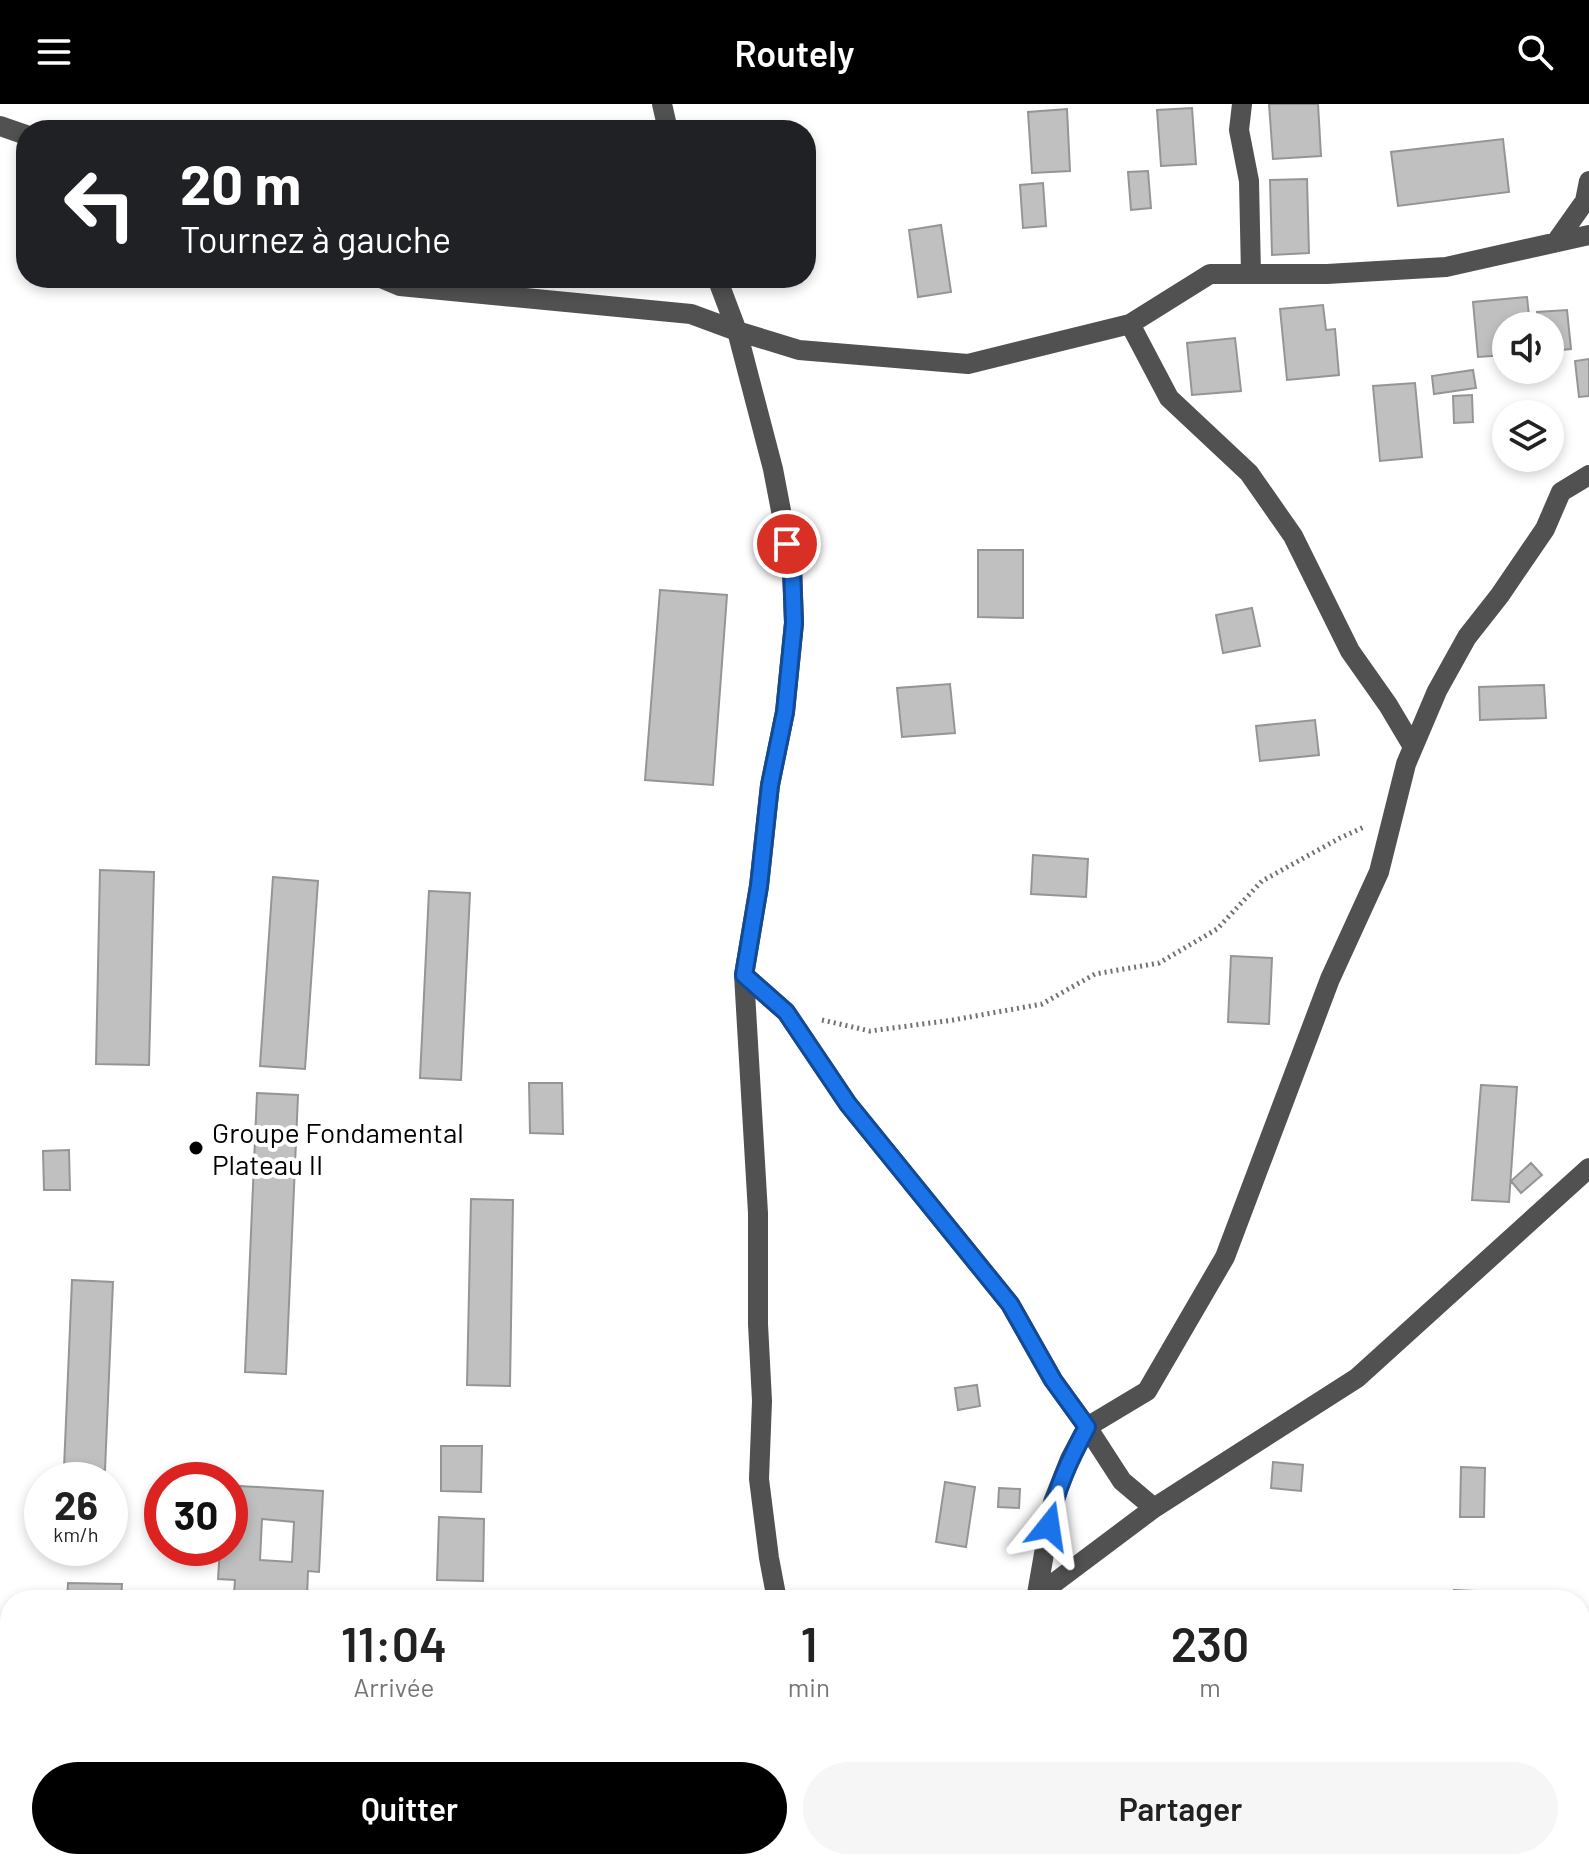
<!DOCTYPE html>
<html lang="fr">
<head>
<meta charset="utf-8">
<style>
  :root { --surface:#fff; --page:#f6f6f6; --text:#222; --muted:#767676; --accent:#000 }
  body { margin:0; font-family:Barlow,sans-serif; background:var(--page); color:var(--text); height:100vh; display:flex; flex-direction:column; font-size:30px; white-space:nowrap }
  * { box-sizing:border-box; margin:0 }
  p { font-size:26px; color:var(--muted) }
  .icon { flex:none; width:44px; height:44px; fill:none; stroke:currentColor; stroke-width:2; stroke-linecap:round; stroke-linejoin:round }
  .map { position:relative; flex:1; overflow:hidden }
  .drawer { position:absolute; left:0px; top:1486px; width:1590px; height:280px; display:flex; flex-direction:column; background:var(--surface); border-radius:32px 32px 0 0; box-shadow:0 4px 12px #0003 }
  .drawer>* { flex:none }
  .banner { position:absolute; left:16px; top:16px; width:800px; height:168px; border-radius:32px; box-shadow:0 4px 12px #0003; background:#202124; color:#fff; overflow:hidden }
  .fabs { position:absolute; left:1492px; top:208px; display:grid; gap:16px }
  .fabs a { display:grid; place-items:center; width:72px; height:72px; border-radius:50%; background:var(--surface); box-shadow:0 4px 12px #0003; font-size:40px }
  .speed { position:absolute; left:24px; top:1358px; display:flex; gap:16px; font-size:40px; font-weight:700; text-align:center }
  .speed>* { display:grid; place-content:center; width:104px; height:104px; border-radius:50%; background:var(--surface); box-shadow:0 4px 12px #0003; line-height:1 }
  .speed small { font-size:20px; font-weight:400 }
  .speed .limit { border:12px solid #d22; background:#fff; color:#111 }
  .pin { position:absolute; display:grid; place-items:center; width:68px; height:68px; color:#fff; margin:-34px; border:4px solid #fff; border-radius:50%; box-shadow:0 2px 8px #0007 }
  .me { position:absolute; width:88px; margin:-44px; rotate:15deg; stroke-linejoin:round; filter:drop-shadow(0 0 6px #0008) }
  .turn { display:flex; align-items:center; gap:28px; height:168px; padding:0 32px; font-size:36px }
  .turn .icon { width:104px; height:104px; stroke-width:2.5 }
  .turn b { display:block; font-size:56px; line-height:68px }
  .eta { display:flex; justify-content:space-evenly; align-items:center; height:136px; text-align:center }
  .eta b { font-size:48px; font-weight:600; line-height:56px }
  .action { display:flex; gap:16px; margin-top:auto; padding:16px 32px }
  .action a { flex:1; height:92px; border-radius:48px; background:var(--accent); color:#fff; font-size:32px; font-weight:600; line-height:92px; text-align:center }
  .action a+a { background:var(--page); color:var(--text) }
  header { display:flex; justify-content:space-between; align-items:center; height:104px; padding:0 32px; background:var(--accent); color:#fff; font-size:36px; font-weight:600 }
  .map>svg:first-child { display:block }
  .building { fill:#c0c0c0; stroke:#959595; stroke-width:2; fill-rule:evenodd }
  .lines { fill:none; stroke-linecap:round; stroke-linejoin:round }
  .path { stroke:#737373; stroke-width:5; stroke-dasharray:2 4; stroke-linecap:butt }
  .minor { stroke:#515151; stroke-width:20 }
  .route-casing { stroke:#114b97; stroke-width:20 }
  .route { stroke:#1a73e8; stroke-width:14 }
  .poi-dot { fill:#000; stroke:#fff; stroke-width:3 }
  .labels { text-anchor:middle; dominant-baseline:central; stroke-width:8; stroke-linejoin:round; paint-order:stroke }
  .poi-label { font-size:28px; fill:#000; stroke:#fff; text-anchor:start }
</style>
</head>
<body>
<header><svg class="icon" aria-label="menu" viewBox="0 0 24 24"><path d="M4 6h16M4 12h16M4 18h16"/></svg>Routely<svg class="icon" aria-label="search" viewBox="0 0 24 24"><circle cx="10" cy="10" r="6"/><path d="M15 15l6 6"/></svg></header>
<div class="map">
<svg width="1589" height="1766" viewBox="0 0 1589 1766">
  <rect width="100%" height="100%" fill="#fff"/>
  <path class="building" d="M1269,0H1318L1321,52L1273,55Z
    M1192,4L1196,60L1161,62L1157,6Z
    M1067,5L1070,67L1032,69L1028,8Z
    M1503,35L1509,88L1398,102L1391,48Z
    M1148,67L1151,104L1131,106L1128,68Z
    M1307,75L1309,149L1272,151L1270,76Z
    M1043,79L1046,122L1023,124L1020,81Z
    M941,121L951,188L918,193L909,126Z
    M1527,193L1530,222H1506V251L1478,253L1473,198Z
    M1323,201L1326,226L1335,225L1339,271L1287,276L1280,205Z
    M1567,206L1571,245L1550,247V222H1538L1537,208Z
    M1235,234L1241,287L1192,291L1187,239Z
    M1589,255V292L1579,293L1575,257Z
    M1473,266L1476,284L1434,290L1432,272Z
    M1415,279L1422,353L1380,357L1373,282Z
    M1472,291L1473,318L1454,319L1453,292Z
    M978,446H1023V514L978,513Z
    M660,486L727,491L713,681L645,676Z
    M1252,504L1260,542L1223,549L1216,511Z
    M950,580L955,629L902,633L897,584Z
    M1544,581L1546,614L1480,616L1479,583Z
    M1315,616L1319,651L1260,657L1256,622Z
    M1033,751L1088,755L1086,793L1031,790Z
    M100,766L154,768L149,961L96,960Z
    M273,773L318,777L305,965L260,962Z
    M429,787L470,789L461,976L420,974Z
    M1231,852L1272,854L1269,920L1228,918Z
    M529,979H562L563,1030L530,1029Z
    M1481,981L1517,983L1509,1098L1472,1096Z
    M257,989L298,991L286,1270L245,1268Z
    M69,1046L70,1086H44L43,1047Z
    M1531,1059L1542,1071L1521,1089L1511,1077Z
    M471,1095L513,1096L510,1282L467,1281Z
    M72,1176L113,1178L105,1366L64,1364Z
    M977,1281L980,1302L958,1306L955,1284Z
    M441,1342H482L481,1388L441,1387Z
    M1273,1358L1303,1361L1301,1387L1271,1384Z
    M1461,1363L1485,1364L1484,1413H1460Z
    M945,1378L975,1383L966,1443L936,1438Z
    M240,1382L323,1387L319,1468L308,1467L307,1494L234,1490L235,1476L218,1475L220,1444H230V1414H238ZM262,1415L294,1418L292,1458L260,1456Z
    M999,1384L1020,1385L1019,1404L998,1403Z
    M439,1413L484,1415L483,1477L437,1476Z
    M68,1479L122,1480L121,1496H67Z
    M1454,1486L1474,1487V1496H1453Z"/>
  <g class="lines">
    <path class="path" d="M822,916L870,927L953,916L1042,900L1095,870L1159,859L1217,825L1262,777L1340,734L1364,723"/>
    <path class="minor" d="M662,0L668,26
      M1242,0L1239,26L1249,77L1251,170
      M0,22L26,31
      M1556,138L1585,97L1589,77
      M381,174L400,182L691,210L737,227L799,246L968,260L1130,220L1210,170H1327L1446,163L1589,131
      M717,174L737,227L773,365L792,464L794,519L785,608L770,681L759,782L744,871
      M1130,220L1169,294L1249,369L1293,432L1350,547L1388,601L1413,643
      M1154,1404L1122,1377L1087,1323L1147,1287L1225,1153L1330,875L1379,768L1406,660L1437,587L1467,533L1500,491L1545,425L1561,388L1589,371
      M1034,1494L1154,1404L1357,1274L1589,1064
      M777,1496L769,1454L759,1375L762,1297L758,1220V1109L744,871L786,908L848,1000L1010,1200L1053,1276L1087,1323L1070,1355L1053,1398L1037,1490
      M665,1766L698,1756"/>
  </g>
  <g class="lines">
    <defs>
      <path id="route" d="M787,440L792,464L794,519L785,608L770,681L759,782L744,871L786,908L848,1000L1010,1200L1053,1276L1087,1323C1070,1355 1055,1386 1049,1422"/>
    </defs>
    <use href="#route" class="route-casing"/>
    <use href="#route" class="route"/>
  </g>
  <circle class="poi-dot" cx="196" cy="1044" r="8"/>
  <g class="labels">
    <g class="poi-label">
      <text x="212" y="1028">Groupe Fondamental<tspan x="212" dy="32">Plateau II</tspan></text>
    </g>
  </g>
</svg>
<div class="fabs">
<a><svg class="icon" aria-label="sound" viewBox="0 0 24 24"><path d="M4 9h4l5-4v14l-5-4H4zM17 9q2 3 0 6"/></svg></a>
<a><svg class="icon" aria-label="layers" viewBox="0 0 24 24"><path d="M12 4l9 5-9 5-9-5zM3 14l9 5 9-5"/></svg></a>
</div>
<div class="speed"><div>26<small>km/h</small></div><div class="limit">30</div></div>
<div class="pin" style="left:787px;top:440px;background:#d93025"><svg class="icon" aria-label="arrive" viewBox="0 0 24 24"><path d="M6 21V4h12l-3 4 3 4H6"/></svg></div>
<svg class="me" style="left:1049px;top:1422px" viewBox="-20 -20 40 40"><path d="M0-17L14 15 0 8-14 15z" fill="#1a73e8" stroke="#fff" stroke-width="4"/></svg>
<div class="banner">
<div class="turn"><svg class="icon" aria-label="left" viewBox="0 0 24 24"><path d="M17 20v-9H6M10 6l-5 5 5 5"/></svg><div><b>20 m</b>Tournez à gauche</div></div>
</div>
<section class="drawer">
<div class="eta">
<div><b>11:04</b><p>Arrivée</p></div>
<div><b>1</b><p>min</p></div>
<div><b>230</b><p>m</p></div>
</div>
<div class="action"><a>Quitter</a><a>Partager</a></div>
</section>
</div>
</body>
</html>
